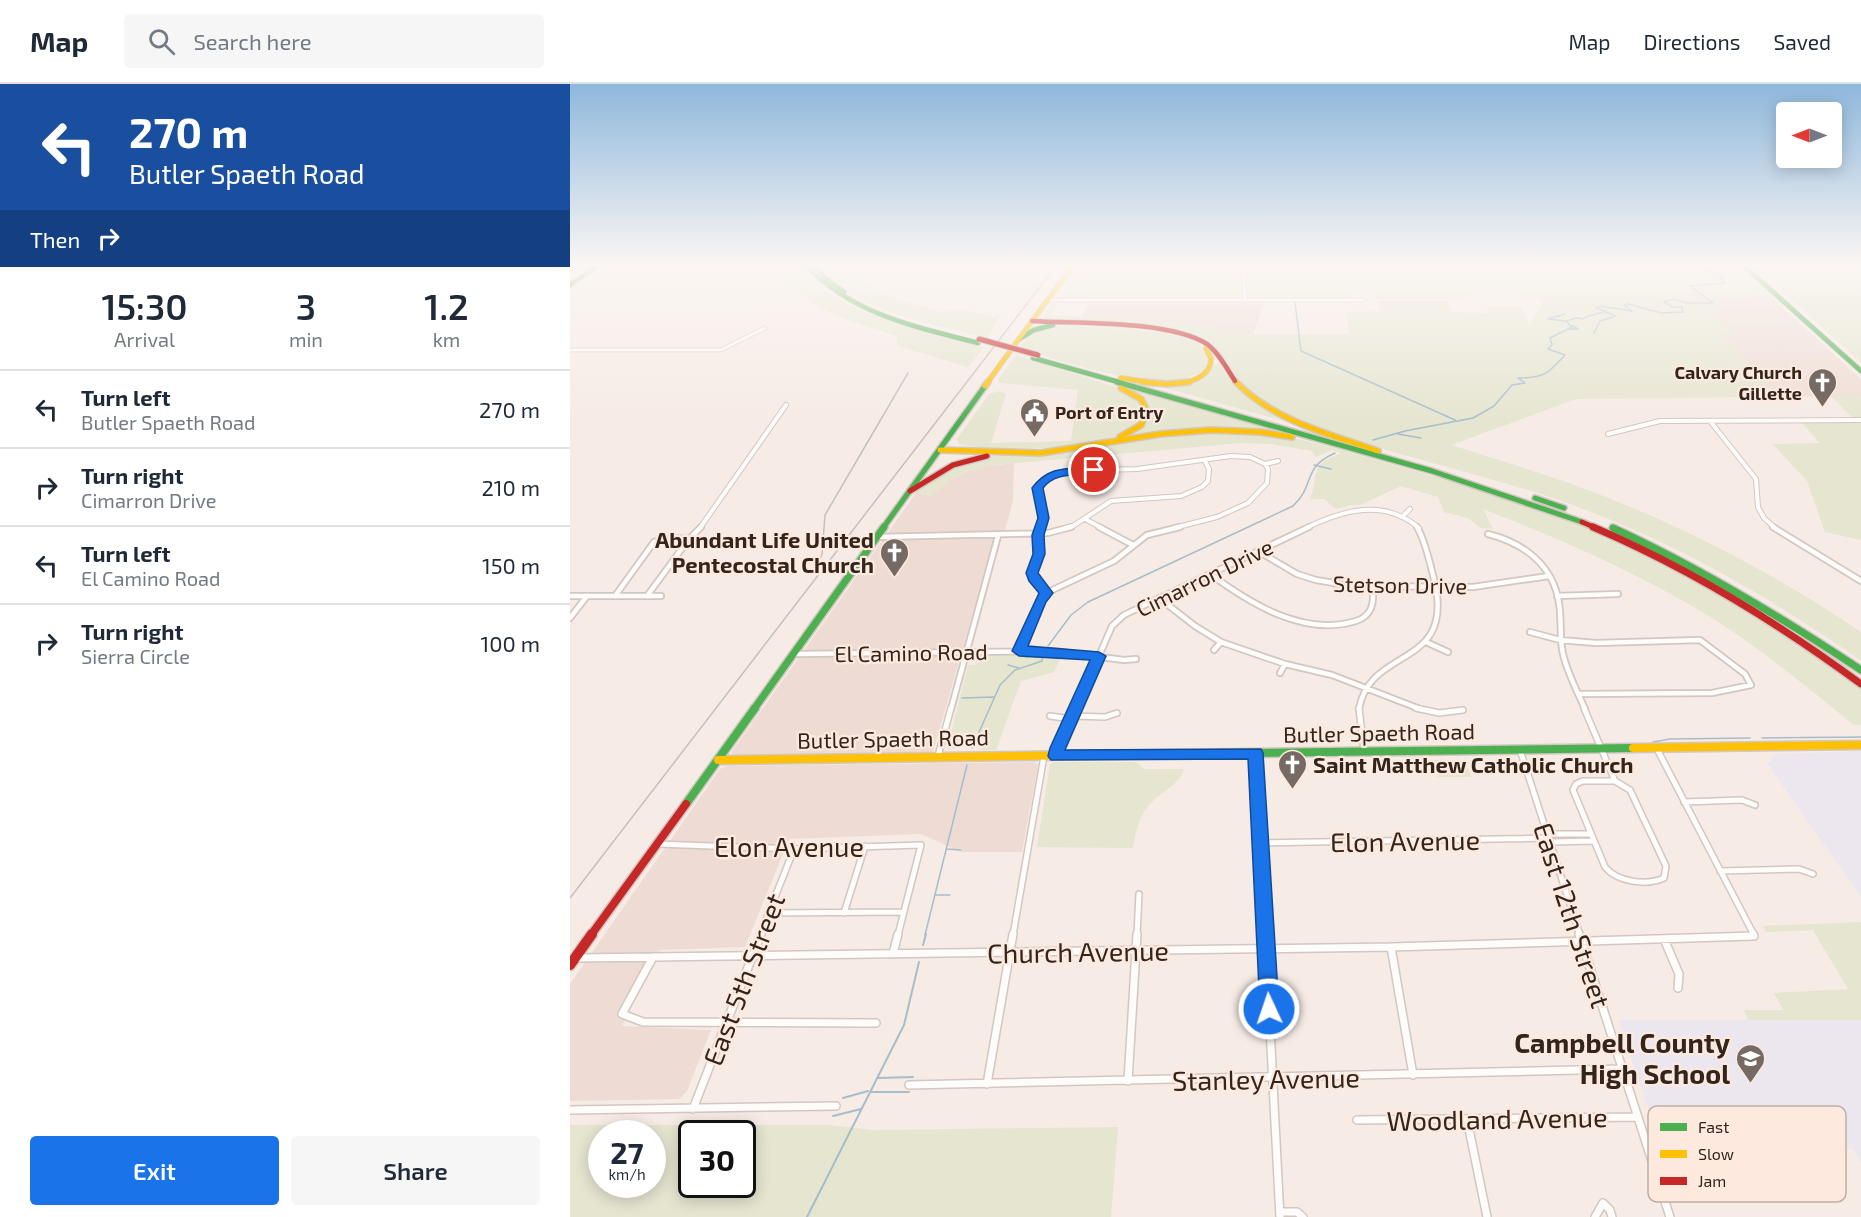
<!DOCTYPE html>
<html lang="en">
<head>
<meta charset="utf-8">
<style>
  :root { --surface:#fff; --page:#f6f6f7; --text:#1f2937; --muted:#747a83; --line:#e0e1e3; --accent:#1a73e8 }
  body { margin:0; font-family:"Exo 2",sans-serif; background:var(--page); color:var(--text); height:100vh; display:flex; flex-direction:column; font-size:22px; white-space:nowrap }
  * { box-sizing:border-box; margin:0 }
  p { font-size:20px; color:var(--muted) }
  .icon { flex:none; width:33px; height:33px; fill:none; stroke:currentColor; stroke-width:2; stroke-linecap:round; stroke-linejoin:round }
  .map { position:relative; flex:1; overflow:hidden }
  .panel { display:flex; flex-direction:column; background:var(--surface); width:570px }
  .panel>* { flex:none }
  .banner { background:#1a4fa0; color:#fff; overflow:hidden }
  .needle { width:39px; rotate:270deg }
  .buttons { position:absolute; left:1206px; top:18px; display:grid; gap:12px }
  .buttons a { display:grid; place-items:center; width:66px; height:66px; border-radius:6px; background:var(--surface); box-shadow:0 3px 15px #0003; font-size:30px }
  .speed { position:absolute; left:18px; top:1036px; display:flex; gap:12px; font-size:30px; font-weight:700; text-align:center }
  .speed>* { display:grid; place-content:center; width:78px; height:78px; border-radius:50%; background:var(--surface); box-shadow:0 3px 15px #0003; line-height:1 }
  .speed small { font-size:15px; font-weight:400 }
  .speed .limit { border:3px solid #111; border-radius:9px; background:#fff; color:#111 }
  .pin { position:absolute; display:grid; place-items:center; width:51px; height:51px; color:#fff; margin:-26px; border:3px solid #fff; border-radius:50%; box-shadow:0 2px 6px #0007 }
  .me { position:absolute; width:66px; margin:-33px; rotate:357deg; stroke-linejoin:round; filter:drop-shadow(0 0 4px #0008) }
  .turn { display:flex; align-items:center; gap:21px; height:126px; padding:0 30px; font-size:27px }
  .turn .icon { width:78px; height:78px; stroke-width:2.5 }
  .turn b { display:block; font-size:42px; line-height:51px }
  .then { display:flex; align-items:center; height:57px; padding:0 30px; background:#0003; gap:12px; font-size:22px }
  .eta { display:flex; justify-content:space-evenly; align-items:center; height:102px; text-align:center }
  .eta b { font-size:36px; font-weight:600; line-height:42px }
  .action { display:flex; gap:12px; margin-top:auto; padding:12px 30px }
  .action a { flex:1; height:69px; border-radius:6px; background:var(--accent); color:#fff; font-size:24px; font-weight:600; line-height:69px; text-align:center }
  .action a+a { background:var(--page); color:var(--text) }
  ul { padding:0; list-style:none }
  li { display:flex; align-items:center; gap:18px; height:78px; padding:0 30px; border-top:2px solid var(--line) }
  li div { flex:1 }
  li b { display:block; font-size:22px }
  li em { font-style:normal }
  header { display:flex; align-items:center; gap:36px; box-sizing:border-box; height:84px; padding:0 30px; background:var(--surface); border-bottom:2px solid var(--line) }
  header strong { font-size:28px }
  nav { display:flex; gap:33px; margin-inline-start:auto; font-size:21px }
  .search { width:420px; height:54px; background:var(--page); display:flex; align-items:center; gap:15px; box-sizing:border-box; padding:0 21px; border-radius:6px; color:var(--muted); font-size:22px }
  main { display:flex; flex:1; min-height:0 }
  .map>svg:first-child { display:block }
  .commercial { fill:#eedcd4 }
  .education { fill:#ece6ef }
  .green { fill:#e5e5d0; fill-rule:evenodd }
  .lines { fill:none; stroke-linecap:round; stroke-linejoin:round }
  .stream-far1 { stroke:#a8bdca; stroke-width:1.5 }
  .stream { stroke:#a8bdca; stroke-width:2 }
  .street-far4-casing { stroke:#d2c7c1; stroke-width:4.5 }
  .street-far3-casing { stroke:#d2c7c1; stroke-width:6 }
  .street-far2-casing { stroke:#d2c7c1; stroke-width:8 }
  .street-far1-casing { stroke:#d2c7c1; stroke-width:8 }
  .street-casing { stroke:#d2c7c1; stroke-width:10 }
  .fast-far3-casing { stroke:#d2c7c1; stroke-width:6 }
  .fast-far2-casing { stroke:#d2c7c1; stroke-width:8 }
  .fast-far1-casing { stroke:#d2c7c1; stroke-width:10 }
  .fast-casing { stroke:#d2c7c1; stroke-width:11 }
  .slow-far2-casing { stroke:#d2c7c1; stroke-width:6 }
  .slow-far1-casing { stroke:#d2c7c1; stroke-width:8 }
  .slow-casing { stroke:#d2c7c1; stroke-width:11 }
  .jam-far4-casing { stroke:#d2c7c1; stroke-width:6 }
  .jam-far3-casing { stroke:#d2c7c1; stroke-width:8 }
  .jam-far2-casing { stroke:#d2c7c1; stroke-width:10 }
  .jam-far1-casing { stroke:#d2c7c1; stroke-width:11 }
  .jam-casing { stroke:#d2c7c1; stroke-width:13 }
  .street-far4 { stroke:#fefcfb; stroke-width:3 }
  .street-far3 { stroke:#fefcfb; stroke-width:4 }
  .street-far2 { stroke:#fefcfb; stroke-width:4.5 }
  .street-far1 { stroke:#fefcfb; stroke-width:5 }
  .street { stroke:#fefcfb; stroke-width:7 }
  .fast-far3 { stroke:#4caf50; stroke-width:4.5 }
  .fast-far2 { stroke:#4caf50; stroke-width:5 }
  .fast-far1 { stroke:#4caf50; stroke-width:7 }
  .fast { stroke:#4caf50; stroke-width:8 }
  .slow-far2 { stroke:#ffc107; stroke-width:4.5 }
  .slow-far1 { stroke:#ffc107; stroke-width:5 }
  .slow { stroke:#ffc107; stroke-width:8 }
  .jam-far4 { stroke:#c62828; stroke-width:4.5 }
  .jam-far3 { stroke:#c62828; stroke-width:5 }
  .jam-far2 { stroke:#c62828; stroke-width:7 }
  .jam-far1 { stroke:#c62828; stroke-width:8 }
  .jam { stroke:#c62828; stroke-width:10 }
  .rail { stroke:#c3c0bf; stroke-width:1.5 }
  .jam-bridge-casing { stroke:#d2c7c1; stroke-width:7; stroke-linecap:butt }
  .jam-bridge { stroke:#c62828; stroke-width:5 }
  .route { fill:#1a73e8; stroke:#114b97; stroke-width:1.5 }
  .labels { text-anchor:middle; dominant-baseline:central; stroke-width:4.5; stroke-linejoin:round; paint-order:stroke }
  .far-poi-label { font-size:18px; font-weight:bold; fill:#31251e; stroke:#fde9de; text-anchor:end }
  .poi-label { font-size:22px; font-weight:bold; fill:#31251e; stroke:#fde9de; text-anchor:end }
  .street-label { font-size:22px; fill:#31251e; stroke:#fde9de }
  .near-street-label { font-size:27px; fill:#31251e; stroke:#fde9de }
  .near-poi-label { font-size:27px; font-weight:bold; fill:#31251e; stroke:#fde9de; text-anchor:end }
  .key { fill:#fde9de; stroke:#c0aea4; stroke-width:1.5 }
  .key-label { font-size:16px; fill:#31251e }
</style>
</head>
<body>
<header>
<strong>Map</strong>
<div class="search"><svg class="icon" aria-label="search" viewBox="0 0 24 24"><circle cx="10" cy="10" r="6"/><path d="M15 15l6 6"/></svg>Search here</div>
<nav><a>Map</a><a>Directions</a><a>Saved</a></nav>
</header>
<main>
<section class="panel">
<div class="banner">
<div class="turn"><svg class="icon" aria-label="left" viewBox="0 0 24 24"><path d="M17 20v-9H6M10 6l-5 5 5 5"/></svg><div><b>270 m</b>Butler Spaeth Road</div></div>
<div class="then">Then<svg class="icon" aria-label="right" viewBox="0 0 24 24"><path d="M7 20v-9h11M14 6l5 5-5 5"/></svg></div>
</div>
<div class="eta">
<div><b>15:30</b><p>Arrival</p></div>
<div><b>3</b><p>min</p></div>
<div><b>1.2</b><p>km</p></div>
</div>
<ul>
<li><svg class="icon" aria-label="left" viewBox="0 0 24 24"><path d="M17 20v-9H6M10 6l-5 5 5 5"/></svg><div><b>Turn left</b><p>Butler Spaeth Road</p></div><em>270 m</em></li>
<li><svg class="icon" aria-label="right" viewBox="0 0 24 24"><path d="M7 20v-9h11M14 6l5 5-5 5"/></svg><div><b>Turn right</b><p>Cimarron Drive</p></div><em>210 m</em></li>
<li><svg class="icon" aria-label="left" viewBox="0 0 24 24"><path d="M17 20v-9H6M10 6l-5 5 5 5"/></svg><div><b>Turn left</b><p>El Camino Road</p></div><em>150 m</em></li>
<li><svg class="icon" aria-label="right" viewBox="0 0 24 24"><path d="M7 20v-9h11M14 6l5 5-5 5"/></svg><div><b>Turn right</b><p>Sierra Circle</p></div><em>100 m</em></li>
</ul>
<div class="action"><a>Exit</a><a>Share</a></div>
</section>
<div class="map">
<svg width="1291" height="1133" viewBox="0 0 1291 1133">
  <rect width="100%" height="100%" fill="#f6ebe5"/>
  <path class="commercial" d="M1199,211L1291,295V312L1210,313L1151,250H1164L1147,233L1149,213Z
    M520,217L694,218L683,251L650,250L640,241L512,233Z
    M444,379L443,417L434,449H426L363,668L166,671L161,669L346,409L362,411L372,401L394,389L412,383Z
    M465,678L468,681L452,768H391L351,750L219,755L175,863L90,866L52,942L141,946L117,1007L109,1015L0,1017V900L150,685L156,682Z"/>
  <path class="education" d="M1291,667V813L1197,679L1207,670Z
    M1049,936H1291V1079L1284,1065L1091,1064Z"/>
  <path class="green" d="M207,182H231C258,229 364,249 414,263L398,283L327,262V252C283,238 232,226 207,182Z
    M250,182H272L297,201L320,213L372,228L391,225L424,233L430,231L417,254C369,241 278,227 250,182Z
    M514,182H669L670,213H492Z
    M675,182H1166L1199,211L1150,214L1147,233L1165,250L1152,251L1210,313L1006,315L881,361C935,378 989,394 1041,415C1128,450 1213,495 1291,548V577C1195,509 1094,452 983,414C905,388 824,372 748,343C722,333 694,321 673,302C658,289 653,266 636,256C605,238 514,238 475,235L473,233L480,222L489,218L480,231L640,241L650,250H779L776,228L810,227L808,217H878L882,228L919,229L916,223H950L960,241L974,215H950L946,204L908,205L900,213L885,215H806L801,198H782L780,201L782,215H677Z
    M1183,182H1291V278Z
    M483,242C515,242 601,244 627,259C634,263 637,269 640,277C616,323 488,275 448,264L462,248Z
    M446,271L558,307L564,311L575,326C574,330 572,336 569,339C546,367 423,369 389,360L387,355L419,310L430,307L436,310L421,359L501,357L508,306L429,299L428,296Z
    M646,279H650C671,313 703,331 739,344L578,299C599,299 635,301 646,279Z
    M565,306L724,351L667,345L549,354C572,342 597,330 563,308Z
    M1261,312H1291V334L1284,335Z
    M1291,337V456L1255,448L1237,397L1203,360L1250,359L1231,338Z
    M628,347C663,349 698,348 732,356C769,365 805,376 841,386C904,403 967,422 1027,447C1122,487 1209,544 1291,606V641H1284C1237,603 1190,564 1139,532C1066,488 991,455 913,425L923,445L910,444L898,434L874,428L868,413L831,402L790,421H781L766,425L754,415H740C751,387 737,383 771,369L762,366L746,373L742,367L700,360L671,359L424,381C400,385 379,393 363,411L346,409L350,404L384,382L418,373Z
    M492,570L484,588L451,597L426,666H410L419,660L408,648L388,664L377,665L398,581H405L407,575L401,573Z
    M864,676H896L901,693H868Z
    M483,678H566L574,685H614C608,702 593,706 581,719C570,729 565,749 563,764L467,763L480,680Z
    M1291,838V936H1178L1174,926H1213L1204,909L1278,905L1243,846L1196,848L1193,842Z
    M0,1041H258L302,1046L548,1043L541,1133H0ZM32,1050H82V1101H32ZM122,1050H172V1101H122Z"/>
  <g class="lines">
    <path class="stream-far1" d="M1144,182H1149
      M725,218L731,267L885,336
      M995,230L978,235L995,237
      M997,245H1008L1003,242
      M1024,249L1030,237L1046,232L1036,228
      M828,350L851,354
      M803,356L835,347L903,334L924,322L942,301L955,299L948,294C974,294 978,290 995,271L978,265L982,261L980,254L1002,243L996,237L1006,234L1013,235C1020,230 1028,231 1036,227L1026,224L1029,222L1062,227L1054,221L1058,220L1091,229L1113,228L1112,223H1103L1094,218L1103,215L1118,219H1143L1120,202L1155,199L1149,191L1131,182
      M744,381L761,385
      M478,562L501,531L518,518L723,422C746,401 731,384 765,369
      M467,571L464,573H487
      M456,573L464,572
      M438,581L449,584
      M392,614L424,613
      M1192,654L1291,653
      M1083,658L1100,655L1180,654
      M402,664L430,601L445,586L472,577L473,570
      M377,765L391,766
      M366,811H380
      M355,851L397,681"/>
    <path class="stream" d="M353,861L356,850
      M308,994L343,993
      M301,1008H339
      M273,1014L298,1007
      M263,1032L291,1025
      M237,1133L334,941L349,878"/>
    <defs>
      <path id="street-far4" d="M277,182L282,187L301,188L454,187
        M673,182L675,216
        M477,216H795
        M0,266H151L195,244"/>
      <path id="street-far3" d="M1140,337L1186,395L1188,423L1194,434L1205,444
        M1038,350L1090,337L1291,336
        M695,380L708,377
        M833,432L840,425
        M515,435L532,444
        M130,444L216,321
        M470,444L474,434L468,404L475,394L494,387L567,385L661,372L680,373L695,380L698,385L697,399L678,419L647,433L604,444
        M495,444L503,442L541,417L611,412L632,403L638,397L639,385L635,377
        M736,444C773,426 814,414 849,444"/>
      <path id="street-far2" d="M471,443L468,451L469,470L462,489L463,494L476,509
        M529,443L563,461
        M1203,443L1291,497
        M918,450C954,459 983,481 989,519C992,536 989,553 993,570C997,588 1007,607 1015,625
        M308,453L478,449L501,443
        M688,467L727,490L746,496L782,502L903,503L979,492
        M640,490C681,520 734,553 786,537C802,532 805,518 802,503
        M476,509L544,477L577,451L610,443
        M0,512H91
        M45,512L84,458L103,454L119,455
        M77,512L119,455L131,443
        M987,512L1048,510
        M589,514L625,542L651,558L715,580L762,591L850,625
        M0,534L17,512
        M960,548L990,556L1026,559L1130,556L1175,590L1181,601L1142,609L1009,610
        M856,558L878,568
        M644,566L651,558
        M449,567L470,517L476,509
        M225,570L484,567L554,576L566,575
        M710,589L715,580
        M381,625L428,452
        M506,625L542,542L554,531L739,443
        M789,625C800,560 889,587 863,491C859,476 855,456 847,443"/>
      <path id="street-far1" d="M789,624L794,668
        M846,624L869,629L893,626
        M1014,624L1045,697
        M480,632L501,635
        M502,632L535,633L547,629
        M1087,665L1184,851
        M950,666L1010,851
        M686,669L695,851
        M486,671L507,624
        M368,672L381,624
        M1013,697H1045L1060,706L1096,782L1094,794C1076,802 1047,798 1035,783L1003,706L1006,700Z
        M1114,718L1172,716L1185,721
        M978,750H1020
        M981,758L1023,757
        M690,759L979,754
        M88,760L224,765L351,761L328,851
        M1150,787L1229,785L1243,790
        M198,829L334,828
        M274,829L295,762
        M190,851L224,765
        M443,851L474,672
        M567,851L569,810"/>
      <path id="street" d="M695,850L710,1133
        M1009,850L1100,1133
        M1094,855L1109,890L1108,904
        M821,863L843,991
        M323,870L328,850
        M83,873L52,930L73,938L306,939
        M8,874L821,863L1184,852L1183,850
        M558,997L567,850
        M417,1000L443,850
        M339,1001L1052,985
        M123,1025L191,850
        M0,1026L266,1022
        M897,1035L917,1133
        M787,1036L1068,1033
        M710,1128H727L733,1133
        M1025,1133L1033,1119L1040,1126L1042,1133"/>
      <path id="fast-far3" d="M236,182C285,231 343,242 408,259
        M246,182L255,194L274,208
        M1174,182L1291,287
        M0,201L27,182
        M449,255L464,246L483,241
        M463,274L552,299"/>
      <path id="fast-far2" d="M547,298L862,387L1012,438
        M965,414L994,424
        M313,444L415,302"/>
      <path id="fast-far1" d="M1043,444C1130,484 1211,533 1291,586
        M184,625L314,443"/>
      <path id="fast" d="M522,671L1063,664
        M116,720L185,624"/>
      <path id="slow-far2" d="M462,237L503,182
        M551,294L584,299
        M665,297L667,299
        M417,299L462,237
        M612,299C625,297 641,290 641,275L636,264"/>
      <path id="slow-far1" d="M572,298L597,300L619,298
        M666,298C703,336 758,350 808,367
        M415,302L418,298
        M550,353L571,341L577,327L571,315L551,304
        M370,366L471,369L590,350L641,346L690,348L722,353"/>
      <path id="slow" d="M1063,664L1291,661
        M148,676L522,671"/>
      <path id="jam-far4" d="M462,237C509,240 598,236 637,260C649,269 657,285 665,297"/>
      <path id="jam-far3" d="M340,407L383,381L417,372
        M1012,438L1026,444"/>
      <path id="jam-far2" d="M1023,443C1119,484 1207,538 1291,600"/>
      <path id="jam-far1" d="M21,851L116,720"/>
      <path id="jam" d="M0,881L22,850"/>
    </defs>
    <use href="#street-far4" class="street-far4-casing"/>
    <use href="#street-far3" class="street-far3-casing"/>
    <use href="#street-far2" class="street-far2-casing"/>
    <use href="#street-far1" class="street-far1-casing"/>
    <use href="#street" class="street-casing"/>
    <use href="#fast-far3" class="fast-far3-casing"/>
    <use href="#fast-far2" class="fast-far2-casing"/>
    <use href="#fast-far1" class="fast-far1-casing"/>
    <use href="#fast" class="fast-casing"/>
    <use href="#slow-far2" class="slow-far2-casing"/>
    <use href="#slow-far1" class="slow-far1-casing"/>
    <use href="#slow" class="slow-casing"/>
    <use href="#jam-far4" class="jam-far4-casing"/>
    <use href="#jam-far3" class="jam-far3-casing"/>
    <use href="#jam-far2" class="jam-far2-casing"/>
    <use href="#jam-far1" class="jam-far1-casing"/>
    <use href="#jam" class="jam-casing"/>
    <use href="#street-far4" class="street-far4"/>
    <use href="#street-far3" class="street-far3"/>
    <use href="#street-far2" class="street-far2"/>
    <use href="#street-far1" class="street-far1"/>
    <use href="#street" class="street"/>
    <use href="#fast-far3" class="fast-far3"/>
    <use href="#fast-far2" class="fast-far2"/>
    <use href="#fast-far1" class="fast-far1"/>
    <use href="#fast" class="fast"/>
    <use href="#slow-far2" class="slow-far2"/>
    <use href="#slow-far1" class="slow-far1"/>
    <use href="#slow" class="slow"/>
    <use href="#jam-far4" class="jam-far4"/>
    <use href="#jam-far3" class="jam-far3"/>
    <use href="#jam-far2" class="jam-far2"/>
    <use href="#jam-far1" class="jam-far1"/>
    <use href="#jam" class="jam"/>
    <path class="rail" d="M246,485L252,470L255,431L338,289
      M0,814L486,182"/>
    <defs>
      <path id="jam-bridge" d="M409,255L468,271"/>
    </defs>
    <use href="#jam-bridge" class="jam-bridge-casing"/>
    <use href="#jam-bridge" class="jam-bridge"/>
  </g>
  <linearGradient id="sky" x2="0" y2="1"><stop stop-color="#8eb8dc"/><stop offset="0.53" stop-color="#fbf6f3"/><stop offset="1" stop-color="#fbf6f3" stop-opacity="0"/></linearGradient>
  <rect width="1291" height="341" fill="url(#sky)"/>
  <path class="route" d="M524,383L528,384V388C509,392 486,387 473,404L479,434L474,451L475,470L468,489L483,509L476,518L458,562L529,568L536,572L495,666L691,665L693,669L709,925L706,932L699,935L692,932L690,925L678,675L481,676L478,672L480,664L520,576L449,572L442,567L469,509L459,497L456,489L463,470L462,451L468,434L462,404C479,381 498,385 524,383Z"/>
  <defs>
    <symbol id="church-pin" viewBox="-11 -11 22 30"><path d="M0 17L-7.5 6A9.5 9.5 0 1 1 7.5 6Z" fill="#766a64" stroke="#fde9de"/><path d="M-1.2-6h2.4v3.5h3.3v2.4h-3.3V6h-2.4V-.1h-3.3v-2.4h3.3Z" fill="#fff"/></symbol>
    <symbol id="civic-pin" viewBox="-11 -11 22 30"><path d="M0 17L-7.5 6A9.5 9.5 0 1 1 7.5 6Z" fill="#766a64" stroke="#fde9de"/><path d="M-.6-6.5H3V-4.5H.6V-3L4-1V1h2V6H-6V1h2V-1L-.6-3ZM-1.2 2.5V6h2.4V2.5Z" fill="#fff"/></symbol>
    <symbol id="school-pin" viewBox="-11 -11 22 30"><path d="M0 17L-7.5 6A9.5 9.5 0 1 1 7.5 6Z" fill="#766a64" stroke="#fde9de"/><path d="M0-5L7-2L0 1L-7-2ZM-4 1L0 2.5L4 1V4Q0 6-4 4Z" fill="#fff"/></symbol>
  </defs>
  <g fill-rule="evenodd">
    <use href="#church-pin" x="1236" y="282" width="33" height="45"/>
    <use href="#civic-pin" x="448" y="312" width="33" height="45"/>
    <use href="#church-pin" x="308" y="452" width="33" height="45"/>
    <use href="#church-pin" x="706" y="664" width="33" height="45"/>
    <use href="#school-pin" x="1164" y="958" width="33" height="45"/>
  </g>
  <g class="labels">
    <g class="far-poi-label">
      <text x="1232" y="288">Calvary Church<tspan x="1232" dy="21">Gillette</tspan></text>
      <text x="485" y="328" text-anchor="start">Port of Entry</text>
    </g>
    <g class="poi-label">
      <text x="304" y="455">Abundant Life United<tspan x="304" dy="25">Pentecostal Church</tspan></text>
      <text x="743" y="680" text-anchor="start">Saint Matthew Catholic Church</text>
    </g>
    <g class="street-label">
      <text transform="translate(634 493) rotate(-26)">Cimarron Drive</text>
      <text transform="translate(830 500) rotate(1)">Stetson Drive</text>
      <text transform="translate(341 568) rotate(-1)">El Camino Road</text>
      <text transform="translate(809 648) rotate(-1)">Butler Spaeth Road</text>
      <text transform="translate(323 654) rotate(-1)">Butler Spaeth Road</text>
    </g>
    <g class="near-street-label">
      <text transform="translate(835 756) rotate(-1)">Elon Avenue</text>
      <text x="219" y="762">Elon Avenue</text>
      <text transform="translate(1003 831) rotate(72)">East 12th Street</text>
      <text transform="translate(508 867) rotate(-1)">Church Avenue</text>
      <text transform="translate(173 895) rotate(-69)">East 5th Street</text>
      <text transform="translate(696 994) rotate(-1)">Stanley Avenue</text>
      <text transform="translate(927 1034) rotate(-1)">Woodland Avenue</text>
    </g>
    <g class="near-poi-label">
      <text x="1160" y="958">Campbell County<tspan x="1160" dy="31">High School</tspan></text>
    </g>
  </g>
  <rect x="1078" y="1022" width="198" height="96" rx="9" class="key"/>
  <rect x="1090" y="1039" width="27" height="8" fill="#4caf50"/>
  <rect x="1090" y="1066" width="27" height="8" fill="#ffc107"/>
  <rect x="1090" y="1093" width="27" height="8" fill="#c62828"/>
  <g class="key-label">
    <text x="1128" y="1049">Fast</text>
    <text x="1128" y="1076">Slow</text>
    <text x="1128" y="1103">Jam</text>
  </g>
</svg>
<div class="buttons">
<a><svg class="needle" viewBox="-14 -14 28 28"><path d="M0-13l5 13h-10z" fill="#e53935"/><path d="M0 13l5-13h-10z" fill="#747a83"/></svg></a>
</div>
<div class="speed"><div>27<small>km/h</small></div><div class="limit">30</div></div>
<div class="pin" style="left:524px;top:386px;background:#d93025"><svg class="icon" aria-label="arrive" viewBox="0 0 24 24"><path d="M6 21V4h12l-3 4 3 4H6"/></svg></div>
<svg class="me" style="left:699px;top:925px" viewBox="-20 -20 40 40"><circle r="17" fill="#1a73e8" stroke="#fff" stroke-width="3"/><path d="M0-11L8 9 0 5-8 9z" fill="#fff"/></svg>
</div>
</main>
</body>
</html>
